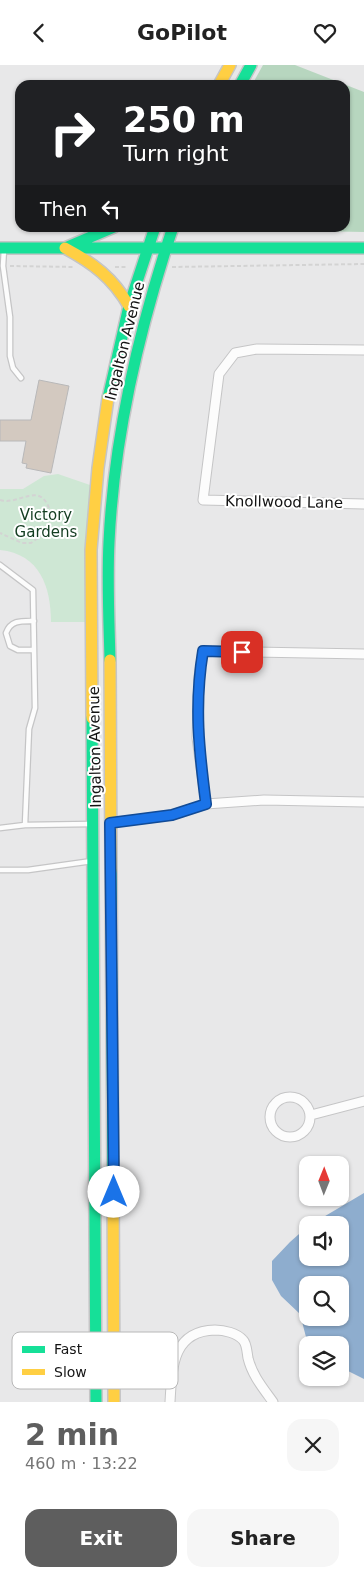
<!DOCTYPE html>
<html lang="en">
<head>
<meta charset="utf-8">
<style>
  :root { --surface:#fff; --page:#f6f6f6; --text:#222; --muted:#767676; --accent:#5e5e5e }
  body { margin:0; font-family:"DejaVu Sans",sans-serif; background:var(--page); color:var(--text); height:100vh; display:flex; flex-direction:column; font-size:19px; white-space:nowrap }
  * { box-sizing:border-box; margin:0 }
  p { font-size:16px; color:var(--muted) }
  .icon { flex:none; width:28px; height:28px; fill:none; stroke:currentColor; stroke-width:2; stroke-linecap:round; stroke-linejoin:round }
  .map { position:relative; height:1337px; overflow:hidden }
  .side { display:flex; flex-direction:column; background:var(--surface); flex:1 }
  .side>* { flex:none }
  .hud { position:absolute; left:15px; top:15px; width:335px; height:152px; border-radius:15px; box-shadow:0 1px 4px #0004; background:#202124; color:#fff; overflow:hidden }
  .needle { width:32px; rotate:1deg }
  .controls { position:absolute; left:299px; top:1091px; display:grid; gap:10px }
  .controls a { display:grid; place-items:center; width:50px; height:50px; border-radius:10px; background:var(--surface); box-shadow:0 1px 4px #0004; font-size:25px }
  .pin { position:absolute; display:grid; place-items:center; width:42px; height:42px; color:#fff; margin:-21px; border-radius:10px; box-shadow:0 2px 8px #0006 }
  .me { position:absolute; width:55px; margin:-28px; rotate:0deg; stroke-linejoin:round; filter:drop-shadow(0 0 4px #0008) }
  .turn { display:flex; align-items:center; gap:18px; height:105px; padding:0 25px; font-size:22px }
  .turn .icon { width:65px; height:65px; stroke-width:2.5 }
  .turn b { display:block; font-size:35px; line-height:42px }
  .then { display:flex; align-items:center; height:48px; padding:0 25px; background:#0003; gap:10px; font-size:19px }
  .round { display:grid; place-items:center; flex:none; width:52px; height:52px; border-radius:15px; background:var(--page) }
  .summary { display:flex; align-items:center; justify-content:space-between; height:85px; padding:0 25px }
  h1 { font-size:30px; font-weight:800; line-height:38px; color:var(--accent) }
  .button { display:flex; gap:10px; margin-top:auto; padding:10px 25px }
  .button a { flex:1; height:58px; border-radius:15px; background:var(--accent); color:#fff; font-size:20px; font-weight:800; line-height:58px; text-align:center }
  .button a+a { background:var(--page); color:var(--text) }
  header { display:flex; justify-content:space-between; align-items:center; height:65px; padding:0 25px; background:var(--surface); font-size:22px; font-weight:800 }
  .map>svg:first-child { display:block }
  .green { fill:#cee7d4 }
  .forest { fill:#b7d6bf }
  .water { fill:#8eadce; fill-rule:evenodd }
  .building { fill:#d3c9c0; stroke:#b8b8b9 }
  .lines { fill:none; stroke-linecap:round; stroke-linejoin:round }
  .lane-casing { stroke:#c5c5c6; stroke-width:7 }
  .street-casing { stroke:#c5c5c6; stroke-width:11 }
  .fast-casing { stroke:#c5c5c6; stroke-width:14 }
  .slow-casing { stroke:#c5c5c6; stroke-width:14 }
  .path { stroke:#d3d3d3; stroke-width:2; stroke-dasharray:4 2.5; stroke-linecap:butt }
  .lane { stroke:#fcfcfc; stroke-width:4.5 }
  .street { stroke:#fcfcfc; stroke-width:9 }
  .fast { stroke:#16e098; stroke-width:11 }
  .slow { stroke:#ffcf43; stroke-width:11 }
  .route-casing { stroke:#114b97; stroke-width:12 }
  .route { stroke:#1a73e8; stroke-width:9 }
  .labels { text-anchor:middle; dominant-baseline:central; stroke-width:4; stroke-linejoin:round; paint-order:stroke }
  .street-label { font-size:15px; fill:#131313; stroke:#fff }
  .park-label { font-size:15px; fill:#123c20; stroke:#fff }
  .key { fill:#fff; stroke:#b8b8b8; stroke-width:1 }
  .key-label { font-size:14px; fill:#131313 }
</style>
</head>
<body>
<header><svg class="icon" aria-label="back" viewBox="0 0 24 24"><path d="M15 5l-7 7 7 7"/></svg>GoPilot<svg class="icon" aria-label="heart" viewBox="0 0 24 24"><path d="M12 20l-8-8c-3-5 5-10 8-4 3-6 11-1 8 4z"/></svg></header>
<div class="map">
<svg width="364" height="1337" viewBox="0 0 364 1337">
  <rect width="100%" height="100%" fill="#e8e8e9"/>
  <path class="green" d="M58,409L90,420L85,557H51C51,522 40,489 0,485V424H23L44,411Z"/>
  <path class="forest" d="M263,0H295L364,27V167L311,166L306,163L345,162V20H252Z"/>
  <path class="water" d="M364,1128V1314L340,1302V1280H313L306,1272L300,1249L281,1231L272,1215V1196L290,1177L307,1162L308,1192H340V1160H310ZM308,1220H340V1252H308Z"/>
  <path class="building" d="M39,315L69,321L51,408L26,403L27,399L22,398L26,376H0V355H31Z"/>
  <g class="lines">
    <defs>
      <path id="lane" d="M4,184L3,201L10,252V291L13,303L21,313
        M0,500L33,525L35,643L29,664L25,760L91,759
        M34,556C21,556 11,555 6,568L10,581L18,585H34
        M0,763L25,760
        M0,805H28L92,796"/>
      <path id="street" d="M364,285L257,284L235,288L219,309L203,435L364,439
        M206,739L197,673L199,611L203,586L364,589
        M110,758L172,750L206,739L264,735L364,737
        M270 1052a20 20 0 1 1 40 0a20 20 0 1 1-40 0Z
        M311,1050L364,1036
        M170,1337C172,1303 172,1266 215,1265C224,1265 237,1268 243,1275C247,1279 247,1288 248,1293C252,1310 263,1323 273,1337"/>
      <path id="fast" d="M240,20L251,0
        M0,183H364
        M65,183L114,162
        M108,333L129,241L155,162
        M110,595C109,556 107,516 109,477C114,369 139,264 173,162
        M92,653L96,1337
        M111,806L113,1115"/>
      <path id="slow" d="M219,20L230,0
        M65,183C93,198 113,213 129,241
        M110,595L111,806
        M92,653L91,485L98,403L108,333
        M113,1115L114,1337"/>
    </defs>
    <use href="#lane" class="lane-casing"/>
    <use href="#street" class="street-casing"/>
    <use href="#fast" class="fast-casing"/>
    <use href="#slow" class="slow-casing"/>
    <path class="path" d="M10,201L75,202
      M115,202H128
      M172,202L364,199
      M0,435C21,441 41,413 51,449L45,468L31,478H22L0,468"/>
    <use href="#lane" class="lane"/>
    <use href="#street" class="street"/>
    <use href="#fast" class="fast"/>
    <use href="#slow" class="slow"/>
  </g>
  <g class="lines">
    <defs>
      <path id="route" d="M114,1127L110,758L172,750L206,739C199,685 194,641 203,586L242,587"/>
    </defs>
    <use href="#route" class="route-casing"/>
    <use href="#route" class="route"/>
  </g>
  <g class="labels">
    <g class="street-label">
      <text transform="translate(125 276) rotate(-76)">Ingalton Avenue</text>
      <text transform="translate(284 437) rotate(1)">Knollwood Lane</text>
      <text transform="translate(95 682) rotate(-91)">Ingalton Avenue</text>
    </g>
    <g class="park-label">
      <text x="46" y="450">Victory<tspan x="46" dy="17">Gardens</tspan></text>
    </g>
  </g>
  <rect x="12" y="1267" width="166" height="57" rx="8" class="key"/>
  <rect x="22" y="1281" width="23" height="7" fill="#16e098"/>
  <rect x="22" y="1304" width="23" height="6" fill="#ffcf43"/>
  <g class="key-label">
    <text x="54" y="1289">Fast</text>
    <text x="54" y="1312">Slow</text>
  </g>
</svg>
<div class="controls">
<a><svg class="needle" viewBox="-14 -14 28 28"><path d="M0-13l5 13h-10z" fill="#e53935"/><path d="M0 13l5-13h-10z" fill="#767676"/></svg></a>
<a><svg class="icon" aria-label="sound" viewBox="0 0 24 24"><path d="M4 9h4l5-4v14l-5-4H4zM17 9q2 3 0 6"/></svg></a>
<a><svg class="icon" aria-label="search" viewBox="0 0 24 24"><circle cx="10" cy="10" r="6"/><path d="M15 15l6 6"/></svg></a>
<a><svg class="icon" aria-label="layers" viewBox="0 0 24 24"><path d="M12 4l9 5-9 5-9-5zM3 14l9 5 9-5"/></svg></a>
</div>
<div class="pin" style="left:242px;top:587px;background:#d93025"><svg class="icon" aria-label="arrive" viewBox="0 0 24 24"><path d="M6 21V4h12l-3 4 3 4H6"/></svg></div>
<svg class="me" style="left:114px;top:1127px" viewBox="-20 -20 40 40"><circle r="19" fill="#fff"/><path d="M0-13L10 11 0 6-10 11z" fill="#1a73e8"/></svg>
<div class="hud">
<div class="turn"><svg class="icon" aria-label="right" viewBox="0 0 24 24"><path d="M7 20v-9h11M14 6l5 5-5 5"/></svg><div><b>250 m</b>Turn right</div></div>
<div class="then">Then<svg class="icon" aria-label="left" viewBox="0 0 24 24"><path d="M17 20v-9H6M10 6l-5 5 5 5"/></svg></div>
</div>
</div>
<section class="side">
<div class="summary"><div><h1>2 min</h1><p>460 m · 13:22</p></div><a class="round"><svg class="icon" aria-label="close" viewBox="0 0 24 24"><path d="M6 6l12 12M18 6L6 18"/></svg></a></div>
<div class="button"><a>Exit</a><a>Share</a></div>
</section>
</body>
</html>
